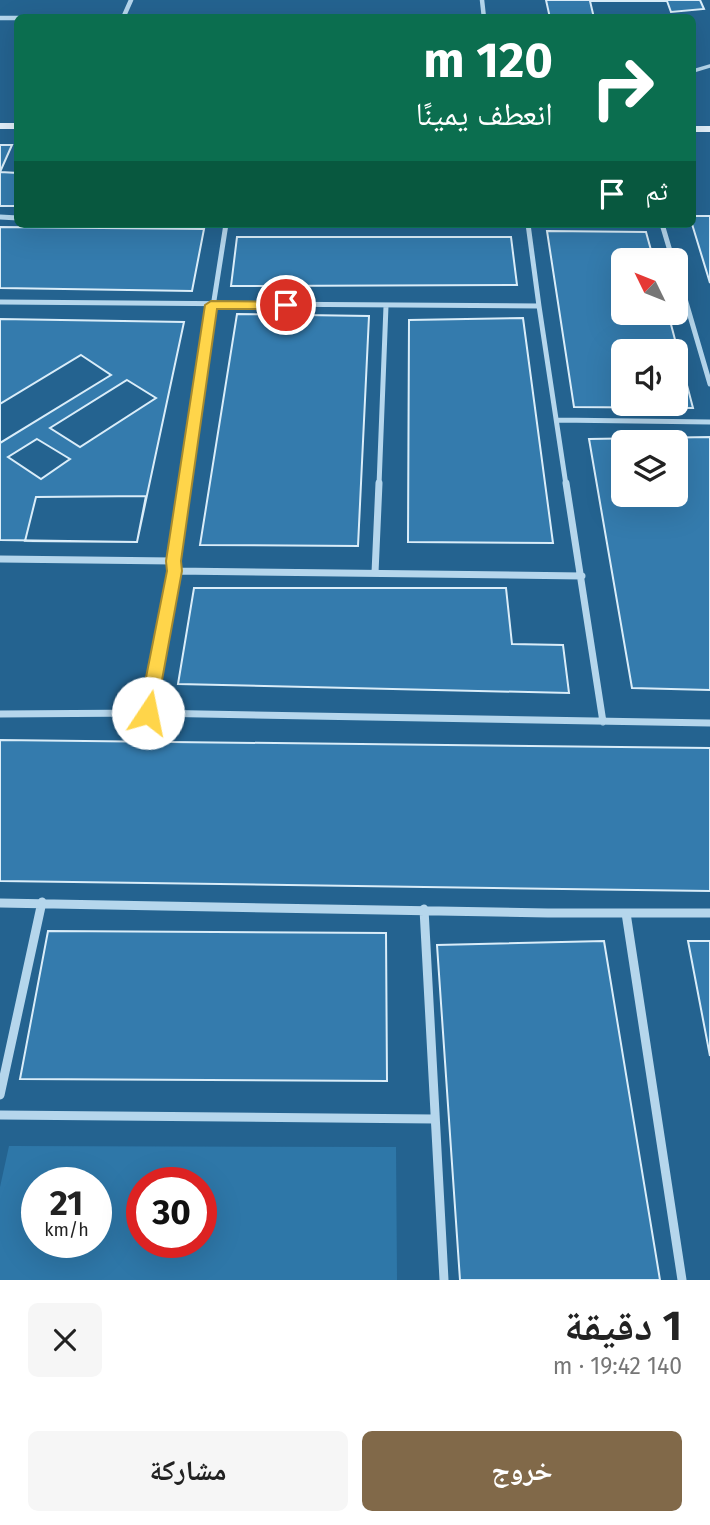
<!DOCTYPE html>
<html lang="ar">
<head>
<meta charset="utf-8">
<style>
  :root { --surface:#fff; --page:#f6f6f6; --text:#222; --muted:#767676; --accent:#816949 }
  body { margin:0; font-family:"Fira Sans","Noto Naskh Arabic",sans-serif; background:var(--page); color:var(--text); direction:rtl; height:100vh; display:flex; flex-direction:column; font-size:26px; white-space:nowrap }
  * { box-sizing:border-box; margin:0 }
  p { font-size:23px; color:var(--muted) }
  .icon { flex:none; width:38px; height:38px; fill:none; stroke:currentColor; stroke-width:2; stroke-linecap:round; stroke-linejoin:round }
  .map { position:relative; height:1280px; overflow:hidden; direction:ltr }
  .sheet { display:flex; flex-direction:column; background:var(--surface); flex:1 }
  .sheet>* { flex:none }
  .hud { position:absolute; left:14px; top:14px; width:682px; height:214px; border-radius:10px; box-shadow:0 7px 28px #0002; direction:rtl; background:#0b6e4f; color:#fff; overflow:hidden }
  .needle { width:46px; rotate:313deg }
  .controls { position:absolute; left:611px; top:248px; display:grid; gap:14px }
  .controls a { display:grid; place-items:center; width:77px; height:77px; border-radius:10px; background:var(--surface); box-shadow:0 7px 28px #0002; font-size:35px }
  .speed { position:absolute; left:21px; top:1167px; display:flex; gap:14px; font-size:35px; font-weight:700; text-align:center }
  .speed>* { display:grid; place-content:center; width:91px; height:91px; border-radius:50%; background:var(--surface); box-shadow:0 7px 28px #0002; line-height:1 }
  .speed small { font-size:18px; font-weight:400 }
  .speed .limit { border:10px solid #d22; background:#fff; color:#111 }
  .pin { position:absolute; display:grid; place-items:center; width:60px; height:60px; color:#fff; margin:-30px; border:4px solid #fff; border-radius:50%; box-shadow:0 2px 7px #0007 }
  .me { position:absolute; width:77px; margin:-38px; rotate:11deg; stroke-linejoin:round; filter:drop-shadow(0 0 5px #0008) }
  .turn { display:flex; align-items:center; gap:24px; height:147px; padding:0 28px; font-size:32px }
  .turn .icon { width:91px; height:91px; stroke-width:2.5 }
  .turn b { display:block; font-size:49px; line-height:60px }
  .then { display:flex; align-items:center; height:66px; padding:0 28px; background:#0003; gap:14px; font-size:26px }
  .round { display:grid; place-items:center; flex:none; width:74px; height:74px; border-radius:10px; background:var(--page) }
  .overview { display:flex; align-items:center; justify-content:space-between; height:119px; padding:0 28px }
  h1 { font-size:42px; font-weight:700; line-height:52px }
  .action { display:flex; gap:14px; margin-top:auto; padding:14px 28px }
  .action a { flex:1; height:80px; border-radius:10px; background:var(--accent); color:#fff; font-size:28px; font-weight:700; line-height:80px; text-align:center }
  .action a+a { background:var(--page); color:var(--text) }
  .map>svg:first-child { display:block }
  .green { fill:#2e77a8; fill-rule:evenodd }
  .building { fill:#347bad; stroke:#daedf9; stroke-width:2; fill-rule:evenodd }
  .lines { fill:none; stroke-linecap:round; stroke-linejoin:round }
  .lane { stroke:#b5d6ec; stroke-width:3.5 }
  .street-far3 { stroke:#b5d6ec; stroke-width:4.5 }
  .street-far2 { stroke:#b5d6ec; stroke-width:5 }
  .street-far1 { stroke:#b5d6ec; stroke-width:7 }
  .street { stroke:#b5d6ec; stroke-width:9 }
  .secondary { fill:#e1eff9; fill-rule:evenodd }
  .route { fill:#ffd54a; stroke:#a68a30; stroke-width:2 }
</style>
</head>
<body>
<div class="map">
<svg width="710" height="1280" viewBox="0 0 710 1280">
  <rect width="100%" height="100%" fill="#246390"/>
  <path class="green" d="M9,1146L396,1147L397,1280H0V1187ZM37,1183H96V1242H37ZM142,1183H201V1242H142Z"/>
  <path class="building" d="M546,0H700L704,9L671,12L667,1H590L594,18H550Z
    M0,145H12L0,172L18,173V206H0Z
    M693,216H710V283L692,224Z
    M0,227L204,229L192,291L0,288Z
    M547,231L646,232L654,261H623V313H668L693,408L574,407ZM623,352H676V404H623Z
    M237,237H511L517,285L231,286Z
    M237,314L369,316L358,546L200,545Z
    M523,318L553,543L408,542L409,320Z
    M0,319L184,322L137,542L0,540Z
    M81,355L111,375L0,443V404Z
    M127,380L156,398L80,447L50,428Z
    M710,437V690L632,688L589,439ZM623,443H676V495H623Z
    M37,439L70,459L41,479L8,457Z
    M146,496L137,542L25,541L36,497Z
    M194,588H506L512,644L563,645L569,693L178,684Z
    M0,740L710,748V891L0,881Z
    M48,931L386,933L387,1081L20,1079Z
    M604,941L660,1280H460L437,945Z
    M688,941H710V1056Z"/>
  <g class="lines">
    <path class="lane" d="M693,71L710,66"/>
    <path class="street-far3" d="M482,0L484,18
      M0,18H18
      M123,18L131,0"/>
    <path class="street-far2" d="M0,217L18,218
      M528,224L539,306
      M662,224L673,261
      M676,268L710,384
      M0,302L539,306L566,485
      M557,420L710,422
      M185,485L226,224
      M379,485L386,306"/>
    <path class="street-far1" d="M566,483L603,722
      M0,559L173,561
      M175,571L582,576
      M375,573L379,483
      M148,713L175,571L173,561L185,483
      M0,714L148,713L710,723"/>
    <path class="street" d="M0,903L548,913H710
      M424,909L444,1280
      M626,913L682,1280
      M0,1095L42,902
      M0,1115L434,1119"/>
    <path class="secondary" d="M0,123H18V129H0Z
      M693,126H710V132H693Z"/>
  </g>
  <path class="route" d="M211,301L286,302L292,305L286,309H217L181,561L182,571L156,713L154,717H142L139,713L167,571L166,561L205,305Z"/>
</svg>
<div class="controls">
<a><svg class="needle" viewBox="-14 -14 28 28"><path d="M0-13l5 13h-10z" fill="#e53935"/><path d="M0 13l5-13h-10z" fill="#767676"/></svg></a>
<a><svg class="icon" aria-label="sound" viewBox="0 0 24 24"><path d="M4 9h4l5-4v14l-5-4H4zM17 9q2 3 0 6"/></svg></a>
<a><svg class="icon" aria-label="layers" viewBox="0 0 24 24"><path d="M12 4l9 5-9 5-9-5zM3 14l9 5 9-5"/></svg></a>
</div>
<div class="speed"><div>21<small>km/h</small></div><div class="limit">30</div></div>
<div class="pin" style="left:286px;top:305px;background:#d93025"><svg class="icon" aria-label="arrive" viewBox="0 0 24 24"><path d="M6 21V4h12l-3 4 3 4H6"/></svg></div>
<svg class="me" style="left:148px;top:713px" viewBox="-20 -20 40 40"><circle r="19" fill="#fff"/><path d="M0-13L10 11 0 6-10 11z" fill="#ffd54a"/></svg>
<div class="hud">
<div class="turn"><svg class="icon" aria-label="right" viewBox="0 0 24 24"><path d="M7 20v-9h11M14 6l5 5-5 5"/></svg><div><b>120 m</b>انعطف يمينًا</div></div>
<div class="then">ثم<svg class="icon" aria-label="arrive" viewBox="0 0 24 24"><path d="M6 21V4h12l-3 4 3 4H6"/></svg></div>
</div>
</div>
<section class="sheet">
<div class="overview"><div><h1>1 دقيقة</h1><p>140 m · 19:42</p></div><a class="round"><svg class="icon" aria-label="close" viewBox="0 0 24 24"><path d="M6 6l12 12M18 6L6 18"/></svg></a></div>
<div class="action"><a>خروج</a><a>مشاركة</a></div>
</section>
</body>
</html>
